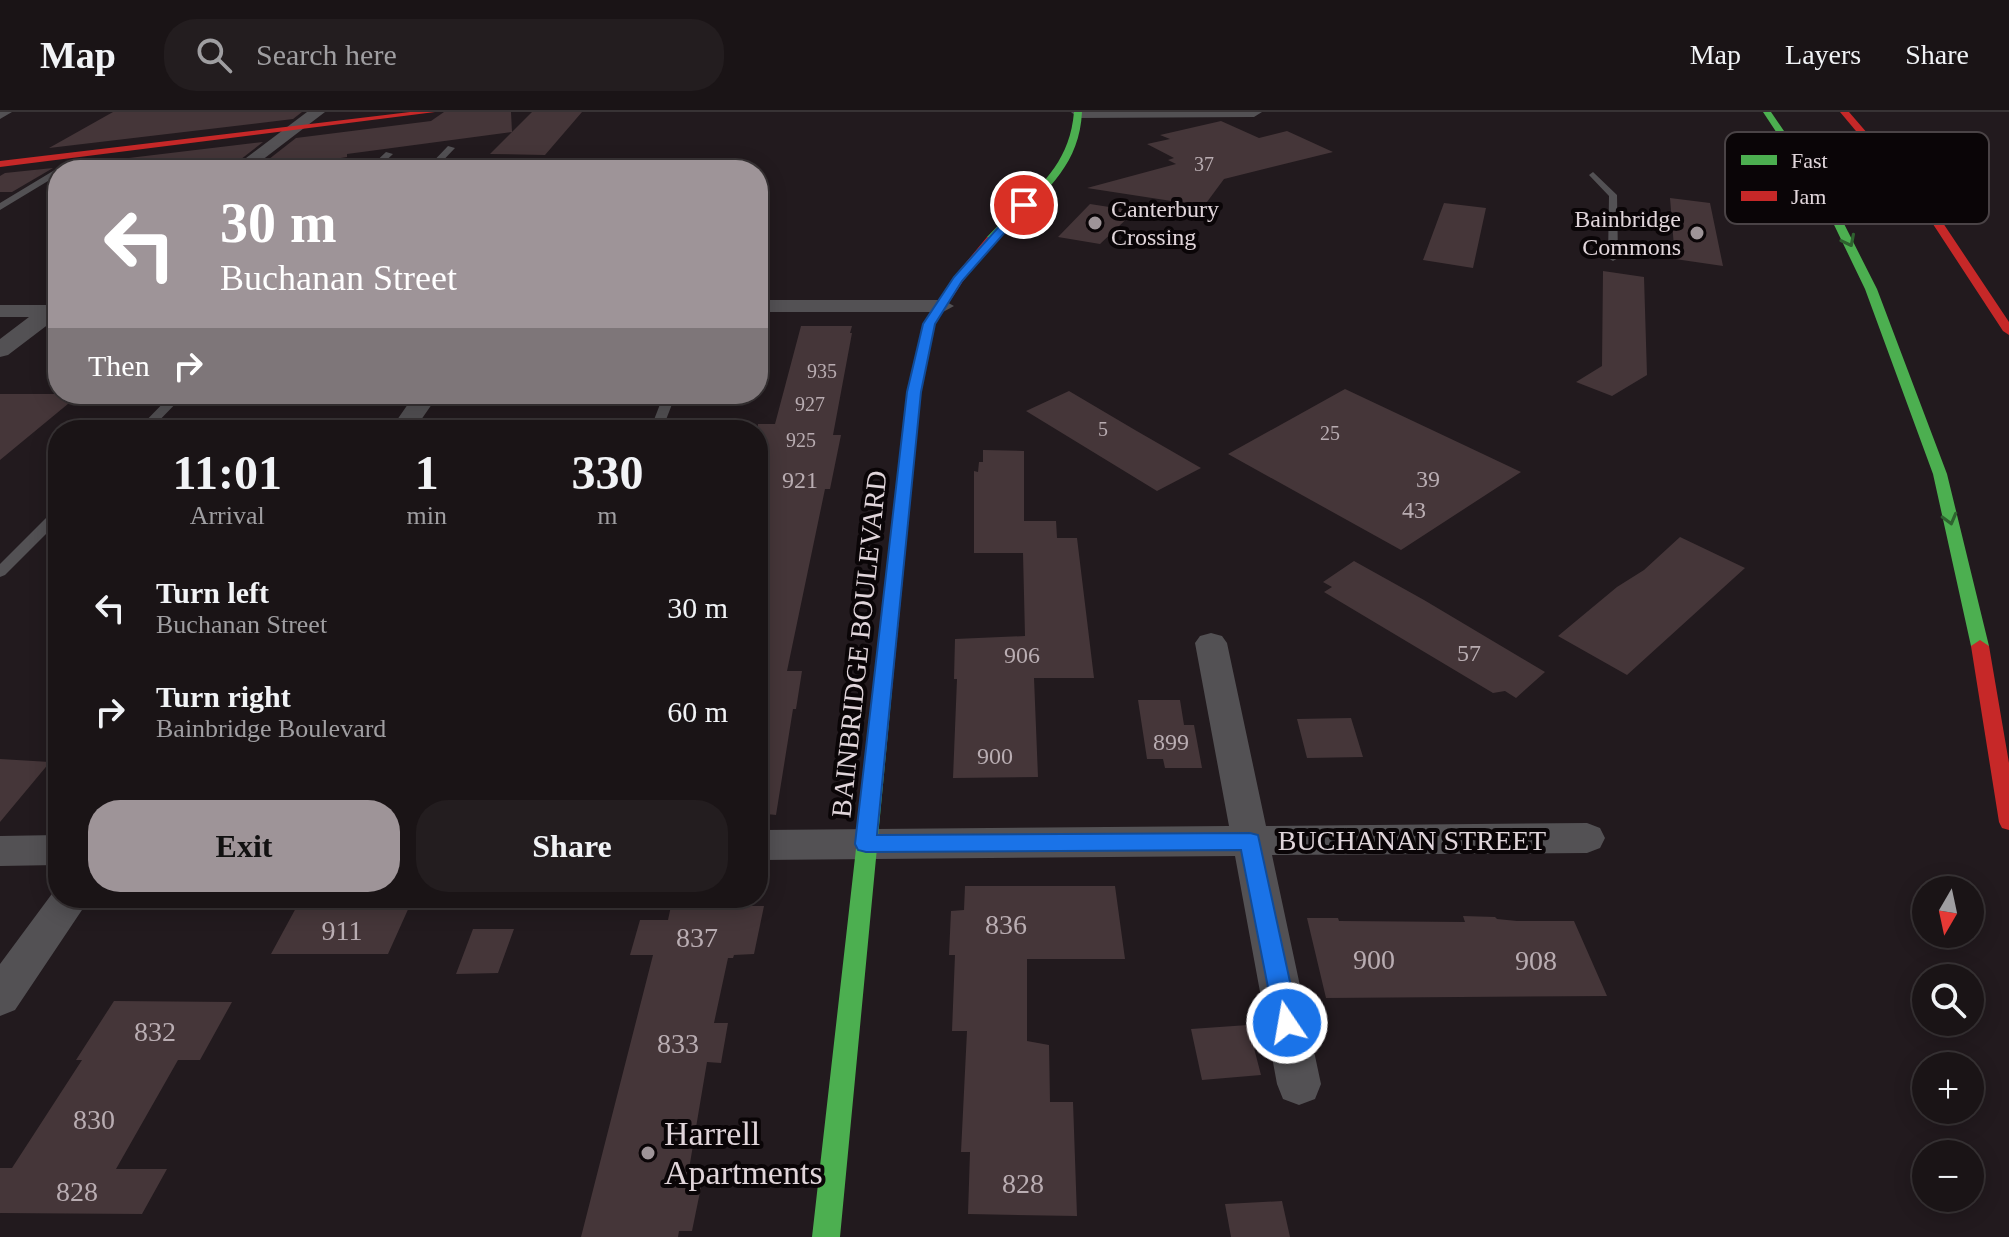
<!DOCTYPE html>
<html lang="en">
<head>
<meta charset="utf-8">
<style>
  :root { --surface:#1a1416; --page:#231d1f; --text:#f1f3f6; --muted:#9f9ea1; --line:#383335; --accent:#9e9498 }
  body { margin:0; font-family:Georgia,serif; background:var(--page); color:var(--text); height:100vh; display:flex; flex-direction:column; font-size:30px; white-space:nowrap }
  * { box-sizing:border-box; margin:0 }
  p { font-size:26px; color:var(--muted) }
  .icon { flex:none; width:44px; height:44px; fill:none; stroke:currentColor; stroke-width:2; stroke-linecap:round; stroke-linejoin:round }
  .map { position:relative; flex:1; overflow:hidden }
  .drawer { position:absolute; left:48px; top:308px; width:720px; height:488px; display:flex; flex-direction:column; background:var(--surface); border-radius:32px; box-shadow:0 4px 20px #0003,0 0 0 2px var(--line) }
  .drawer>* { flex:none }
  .banner { position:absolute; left:48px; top:48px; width:720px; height:244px; border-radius:32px; box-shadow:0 4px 20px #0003,0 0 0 2px var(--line); background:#9e9498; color:#fff; overflow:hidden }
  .needle { width:52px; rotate:189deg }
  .tools { position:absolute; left:1912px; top:764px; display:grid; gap:16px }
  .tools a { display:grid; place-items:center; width:72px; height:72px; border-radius:50%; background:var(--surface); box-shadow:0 4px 20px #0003,0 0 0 2px var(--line); font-size:40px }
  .pin { position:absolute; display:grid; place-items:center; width:68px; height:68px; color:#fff; margin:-34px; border:4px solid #fff; border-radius:50%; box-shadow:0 2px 8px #0007 }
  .me { position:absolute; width:88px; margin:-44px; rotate:348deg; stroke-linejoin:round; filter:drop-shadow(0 0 6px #0008) }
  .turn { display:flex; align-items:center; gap:28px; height:168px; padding:0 40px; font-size:36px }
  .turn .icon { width:104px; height:104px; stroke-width:2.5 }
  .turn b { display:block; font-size:56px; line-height:68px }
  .then { display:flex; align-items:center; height:76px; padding:0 40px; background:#0003; gap:16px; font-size:30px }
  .eta { display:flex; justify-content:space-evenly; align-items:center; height:136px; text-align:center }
  .eta b { font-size:48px; font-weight:600; line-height:56px }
  .primary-button { display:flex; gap:16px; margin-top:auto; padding:16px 40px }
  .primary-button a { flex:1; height:92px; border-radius:32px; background:var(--accent); color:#111; font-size:32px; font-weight:600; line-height:92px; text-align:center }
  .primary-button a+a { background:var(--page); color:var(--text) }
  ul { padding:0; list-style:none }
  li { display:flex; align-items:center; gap:24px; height:104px; padding:0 40px }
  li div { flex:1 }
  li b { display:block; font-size:30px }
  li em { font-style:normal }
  header { display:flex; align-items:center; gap:48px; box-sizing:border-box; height:112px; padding:0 40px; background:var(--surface); border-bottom:2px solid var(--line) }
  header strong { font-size:38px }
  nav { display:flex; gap:44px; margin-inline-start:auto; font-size:28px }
  .search { width:560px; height:72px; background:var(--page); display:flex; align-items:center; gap:20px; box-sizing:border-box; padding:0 28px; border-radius:32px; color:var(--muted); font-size:30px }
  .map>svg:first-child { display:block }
  .building { fill:#453639 }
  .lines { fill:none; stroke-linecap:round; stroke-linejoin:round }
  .lane { fill:#535154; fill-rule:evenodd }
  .street { fill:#535154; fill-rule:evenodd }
  .fast { fill:#4caf50; fill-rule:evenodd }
  .jam { fill:#c62828; fill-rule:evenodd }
  .oneway { stroke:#2e622f }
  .route { fill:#1a73e8; stroke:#114b97; stroke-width:2 }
  .poi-dot { fill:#9e9498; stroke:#0a0507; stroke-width:3 }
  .labels { text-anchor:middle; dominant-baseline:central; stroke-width:8; stroke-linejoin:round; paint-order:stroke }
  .far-number-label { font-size:20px; fill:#b9adb2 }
  .far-poi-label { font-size:24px; fill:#e0d5da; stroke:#0a0507; text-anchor:start }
  .number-label { font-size:24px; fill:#b9adb2 }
  .street-label { font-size:28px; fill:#e0d5da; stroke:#0a0507 }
  .near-number-label { font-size:28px; fill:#b9adb2 }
  .near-poi-label { font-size:34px; fill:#e0d5da; stroke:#0a0507; text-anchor:start }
  .key { fill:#0a0507; stroke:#4a4346; stroke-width:2 }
  .key-label { font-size:22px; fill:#e0d5da }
</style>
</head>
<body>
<header>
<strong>Map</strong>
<div class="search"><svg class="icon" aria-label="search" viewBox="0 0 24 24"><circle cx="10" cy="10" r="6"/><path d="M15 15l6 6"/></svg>Search here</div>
<nav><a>Map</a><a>Layers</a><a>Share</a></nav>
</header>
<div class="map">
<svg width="2009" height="1125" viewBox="0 0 2009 1125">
  <rect width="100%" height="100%" fill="#221a1e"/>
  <path class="building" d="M113,0H302L293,7L49,36Z
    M444,0H511L512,20L532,0H582L545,43L490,42L512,20L347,42V45L316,50L311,47L305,51L255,58L296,26L431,9Z
    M1221,9L1259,26L1287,19L1333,40L1224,67L1204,94L1087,76L1176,52L1168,48L1174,46L1147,32L1170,27L1160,23Z
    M263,30L227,58H65L62,54Z
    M53,56L12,80H0V64L5,61Z
    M1670,86L1710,91L1723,154L1675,147Z
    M1444,91L1486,96L1473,156L1423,148Z
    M1090,92L1135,99L1100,132L1058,125Z
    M1603,159L1644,165L1647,263L1612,284L1576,270L1602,254Z
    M801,214H852L850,221H852L833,323H841L830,377H825L787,559H802L796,597H793L776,703L758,701V312H775Z
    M1345,277L1466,334L1521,360L1401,438L1228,342Z
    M1069,279L1135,318L1201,356L1157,379L1026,299Z
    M0,282H80L0,348Z
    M983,338L1024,339V409H1056L1057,426H1077L1094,566H1034L1038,665L953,666L957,567H954L955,527L1025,524L1023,441H974V359L978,360L979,350H983Z
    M1680,425L1745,456L1627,563L1558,524L1617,475L1644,458Z
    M1354,449L1424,488L1545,560L1516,586L1505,579L1493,581L1324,480L1332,475L1323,470Z
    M1138,588H1180L1184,613H1194L1202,656H1165L1163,647H1147Z
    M1351,606L1363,645L1307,646L1297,607Z
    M0,647L50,650L0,710Z
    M965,774H1115L1125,847H1027V929L1049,933L1050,990H1073L1077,1104L968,1102L970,1040H961L967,919H952L955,843H949L951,799L964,798Z
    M686,787L740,788L739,794H764L754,842L734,843L733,846H728L714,911H728L721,951L707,950L687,1069L702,1070L692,1119H679L678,1125H581L653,843H630L640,808H668L671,794H684Z
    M410,793L388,842H271L297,794Z
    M1463,804L1495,805L1497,807L1517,809H1574L1607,884L1326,886L1307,806H1338L1339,809L1465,810Z
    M473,817H514L498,861L456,862Z
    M114,889L232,890L200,948H178L116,1057H167L142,1102L0,1101V1056H12L82,948H76Z
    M1248,913L1261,963L1202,968L1191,917Z
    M1282,1089L1290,1125H1231L1225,1092Z"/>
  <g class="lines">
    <path class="lane" d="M448,34L455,36L434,58H425Z
      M386,40L393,42L376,58H367Z
      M506,46L513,48L505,58H497Z
      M311,50L315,53L310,58H301Z
      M58,56L62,58H58V63L0,98V91Z
      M1593,60L1617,83L1618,146L1613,149L1608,146L1609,84L1589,63Z
      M172,282H185L150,318H137Z
      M664,282H676L662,318H650Z
      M58,398V410L5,463L0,465V452L53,399Z"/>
    <path class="street" d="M0,0H12L0,7Z
      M307,0H325L249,58H230Z
      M1071,0H1262L1254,5L1078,6Z
      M58,188V205L8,243L0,245V227L29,205H0V193H46Z
      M758,188H943L954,194L943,200H758Z
      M415,282H439L414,318H390Z
      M1211,521L1222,524L1227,531L1266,714L1587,711L1600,716L1605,726L1600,736L1587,741L1272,743L1321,972L1315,987L1299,993L1283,987L1277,972L1235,744L758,748V718L1229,714L1195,531L1200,524Z
      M58,723V753L0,754V724Z
      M57,775L58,786H90L15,898L0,904V852Z"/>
    <path class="fast" d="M1074,0H1082C1079,62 1034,87 995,129H987V125C1026,84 1069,61 1074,0Z
      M1763,0H1771L1834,92L1877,177L1947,362L1989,534L1986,538H1974L1971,534L1933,362L1865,177L1824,92Z
      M883,572L892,578L840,1125H812L874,578Z"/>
    <path class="jam" d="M410,0H435L0,55V49Z
      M1840,0H1849L1937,102L2009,210V223L2003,219L1929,106Z
      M987,125L996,127L963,169L935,212L921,280L892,578L883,584L874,578L907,280L923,212L954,165Z
      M1980,528L1989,534L2009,651V718L2002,716L1999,710L1971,534Z"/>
  </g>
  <defs><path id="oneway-chevron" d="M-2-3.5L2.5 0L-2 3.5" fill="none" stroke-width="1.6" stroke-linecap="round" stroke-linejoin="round" transform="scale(2)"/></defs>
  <g class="oneway">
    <use href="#oneway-chevron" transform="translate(1849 129) rotate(63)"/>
    <use href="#oneway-chevron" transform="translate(1950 407) rotate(75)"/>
  </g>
  <path class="route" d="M1020,91L1029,93L962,169L935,212L921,280L877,723L1250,721L1258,723L1299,911L1296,919L1287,922L1278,919L1275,911L1241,738L866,740L858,738L855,732L907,280L923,212L954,165Z"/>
  <g class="poi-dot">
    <circle cx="1095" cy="111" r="8"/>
    <circle cx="1697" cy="121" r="8"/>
    <circle cx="648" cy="1041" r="8"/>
  </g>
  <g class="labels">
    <g class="far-number-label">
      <text x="1204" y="52">37</text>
      <text x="822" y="259">935</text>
      <text x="810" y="292">927</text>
      <text x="1103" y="317">5</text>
      <text x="1330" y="321">25</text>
      <text x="801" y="328">925</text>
    </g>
    <g class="far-poi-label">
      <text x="1111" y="97">Canterbury<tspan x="1111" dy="28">Crossing</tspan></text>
      <text x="1681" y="107" text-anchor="end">Bainbridge<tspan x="1681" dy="28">Commons</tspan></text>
    </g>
    <g class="number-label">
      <text x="1428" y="367">39</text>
      <text x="800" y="368">921</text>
      <text x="1414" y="398">43</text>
      <text x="1469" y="541">57</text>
      <text x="1022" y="543">906</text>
      <text x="1171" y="630">899</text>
      <text x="995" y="644">900</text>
    </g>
    <g class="street-label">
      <text transform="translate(859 532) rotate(-84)">BAINBRIDGE BOULEVARD</text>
      <text x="1412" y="728">BUCHANAN STREET</text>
    </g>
    <g class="near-number-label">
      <text x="1006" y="812">836</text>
      <text x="342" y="818">911</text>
      <text x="697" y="825">837</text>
      <text x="1374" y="847">900</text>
      <text x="1536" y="848">908</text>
      <text x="155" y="919">832</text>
      <text x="678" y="931">833</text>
      <text x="94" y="1007">830</text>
      <text x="1023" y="1071">828</text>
      <text x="77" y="1079">828</text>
    </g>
    <g class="near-poi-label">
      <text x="664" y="1021">Harrell<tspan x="664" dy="39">Apartments</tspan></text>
    </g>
  </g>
  <rect x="1725" y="20" width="264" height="92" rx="12" class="key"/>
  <rect x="1741" y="43" width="36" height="10" fill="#4caf50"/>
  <rect x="1741" y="79" width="36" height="10" fill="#c62828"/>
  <g class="key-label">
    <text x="1791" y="56">Fast</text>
    <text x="1791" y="92">Jam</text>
  </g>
</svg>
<div class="tools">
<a><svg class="needle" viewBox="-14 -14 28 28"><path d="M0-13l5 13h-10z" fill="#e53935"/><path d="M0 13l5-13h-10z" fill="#9f9ea1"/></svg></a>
<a><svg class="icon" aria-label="search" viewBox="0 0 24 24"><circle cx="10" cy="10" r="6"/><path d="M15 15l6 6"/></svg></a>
<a>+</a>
<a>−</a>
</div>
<div class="pin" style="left:1024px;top:93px;background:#d93025"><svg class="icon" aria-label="arrive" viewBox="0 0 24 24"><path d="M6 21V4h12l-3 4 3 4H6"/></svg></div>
<svg class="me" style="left:1287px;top:911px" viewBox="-20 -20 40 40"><circle r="17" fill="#1a73e8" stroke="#fff" stroke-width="3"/><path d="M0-11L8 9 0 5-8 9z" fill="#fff"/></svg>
<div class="banner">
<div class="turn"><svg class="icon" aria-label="left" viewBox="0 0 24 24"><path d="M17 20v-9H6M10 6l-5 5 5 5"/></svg><div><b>30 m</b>Buchanan Street</div></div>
<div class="then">Then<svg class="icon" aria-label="right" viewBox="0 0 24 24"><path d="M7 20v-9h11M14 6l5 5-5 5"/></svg></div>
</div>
<section class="drawer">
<div class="eta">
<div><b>11:01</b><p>Arrival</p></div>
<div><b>1</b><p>min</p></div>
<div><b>330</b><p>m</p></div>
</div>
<ul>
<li><svg class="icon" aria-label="left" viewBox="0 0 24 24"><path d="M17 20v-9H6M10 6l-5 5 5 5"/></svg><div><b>Turn left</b><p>Buchanan Street</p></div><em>30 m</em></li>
<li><svg class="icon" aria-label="right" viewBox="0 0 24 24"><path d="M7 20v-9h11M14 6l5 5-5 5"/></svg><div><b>Turn right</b><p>Bainbridge Boulevard</p></div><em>60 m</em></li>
</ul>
<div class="primary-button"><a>Exit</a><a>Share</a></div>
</section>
</div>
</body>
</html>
